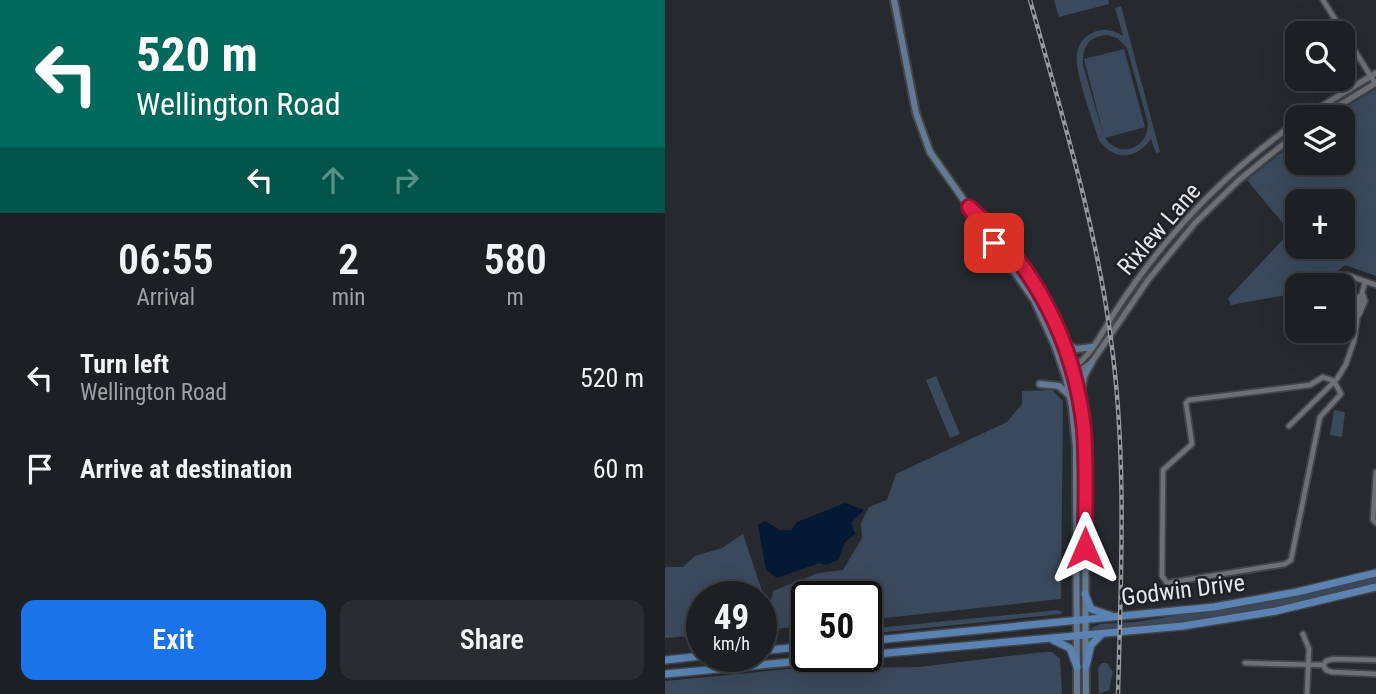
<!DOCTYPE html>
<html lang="en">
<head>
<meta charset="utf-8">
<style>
  :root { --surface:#1c2022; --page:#292d2f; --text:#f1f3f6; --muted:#a0a3a5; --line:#3a3e40; --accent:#1a73e8 }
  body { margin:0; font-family:"Roboto Condensed",sans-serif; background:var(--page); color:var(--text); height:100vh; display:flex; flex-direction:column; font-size:26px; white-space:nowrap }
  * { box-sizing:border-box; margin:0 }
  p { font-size:23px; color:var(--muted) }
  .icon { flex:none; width:38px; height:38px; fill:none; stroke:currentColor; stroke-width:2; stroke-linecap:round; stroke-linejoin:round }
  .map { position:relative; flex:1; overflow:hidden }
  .side { display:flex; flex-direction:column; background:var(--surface); width:665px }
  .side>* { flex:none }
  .top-card { background:#00695c; color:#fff; overflow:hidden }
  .fabs { position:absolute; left:620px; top:21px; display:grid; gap:14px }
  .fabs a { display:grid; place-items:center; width:70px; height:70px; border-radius:14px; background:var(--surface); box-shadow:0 7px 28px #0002,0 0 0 2px var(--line); font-size:35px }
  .speed { position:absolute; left:21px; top:581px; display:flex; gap:14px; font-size:35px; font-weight:700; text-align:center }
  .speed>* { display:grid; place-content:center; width:91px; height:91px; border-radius:50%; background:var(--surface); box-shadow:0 7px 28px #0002,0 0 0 2px var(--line); line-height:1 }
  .speed small { font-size:18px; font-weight:400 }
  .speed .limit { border:4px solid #111; border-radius:10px; background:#fff; color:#111 }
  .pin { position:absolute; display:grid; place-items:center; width:60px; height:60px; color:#fff; margin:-30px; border-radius:14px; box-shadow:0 4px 10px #0006 }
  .me { position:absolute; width:77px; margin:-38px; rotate:0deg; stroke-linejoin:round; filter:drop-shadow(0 0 5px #0008) }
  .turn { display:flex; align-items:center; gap:24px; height:147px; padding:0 21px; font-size:32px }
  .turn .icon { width:91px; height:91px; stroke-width:2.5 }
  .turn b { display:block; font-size:49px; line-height:60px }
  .lanes { display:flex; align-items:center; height:66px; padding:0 21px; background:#0003; justify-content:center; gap:35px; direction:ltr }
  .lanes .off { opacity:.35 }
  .eta { display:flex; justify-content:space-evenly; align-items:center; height:119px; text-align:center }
  .eta b { font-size:42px; font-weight:600; line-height:49px }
  .primary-button { display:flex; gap:14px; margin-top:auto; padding:14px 21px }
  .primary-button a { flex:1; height:80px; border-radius:14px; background:var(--accent); color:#fff; font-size:28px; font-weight:600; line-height:80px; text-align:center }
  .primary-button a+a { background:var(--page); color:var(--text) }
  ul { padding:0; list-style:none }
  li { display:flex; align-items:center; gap:21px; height:91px; padding:0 21px }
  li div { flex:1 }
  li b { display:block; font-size:26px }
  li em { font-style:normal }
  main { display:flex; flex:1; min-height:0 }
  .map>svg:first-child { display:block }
  .green { fill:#3b495c; fill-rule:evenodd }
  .water { fill:#031934 }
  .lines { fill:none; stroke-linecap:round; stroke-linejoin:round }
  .minor-casing { stroke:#424549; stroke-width:8 }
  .tertiary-casing { stroke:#424549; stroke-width:9 }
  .secondary-casing { stroke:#424549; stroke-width:10 }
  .primary-casing { stroke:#424549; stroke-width:10 }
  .minor { stroke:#6d7176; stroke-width:4.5 }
  .tertiary { stroke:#6d7176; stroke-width:5 }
  .secondary { stroke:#647a94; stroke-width:6 }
  .primary { stroke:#5a82b3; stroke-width:7 }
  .rail-casing { stroke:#95989c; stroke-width:4.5 }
  .rail { stroke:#1d2025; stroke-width:2; stroke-dasharray:5; stroke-linecap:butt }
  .route-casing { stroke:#92132f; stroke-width:18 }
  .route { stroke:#e11d48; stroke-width:12 }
  .labels { text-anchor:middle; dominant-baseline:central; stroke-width:5; stroke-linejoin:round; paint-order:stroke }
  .street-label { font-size:24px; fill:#e3e5e8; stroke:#1d2025 }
</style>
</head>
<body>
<main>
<section class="side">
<div class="top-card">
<div class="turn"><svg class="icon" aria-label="left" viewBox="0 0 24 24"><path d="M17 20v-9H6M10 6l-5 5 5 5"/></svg><div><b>520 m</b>Wellington Road</div></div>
<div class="lanes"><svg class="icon" aria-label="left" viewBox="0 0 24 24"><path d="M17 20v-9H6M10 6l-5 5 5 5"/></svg><svg class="icon off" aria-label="ahead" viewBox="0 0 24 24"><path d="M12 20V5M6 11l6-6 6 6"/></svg><svg class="icon off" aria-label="right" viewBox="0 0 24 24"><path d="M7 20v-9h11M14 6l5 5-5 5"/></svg></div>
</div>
<div class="eta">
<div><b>06:55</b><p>Arrival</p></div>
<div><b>2</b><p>min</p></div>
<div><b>580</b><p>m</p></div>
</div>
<ul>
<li><svg class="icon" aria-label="left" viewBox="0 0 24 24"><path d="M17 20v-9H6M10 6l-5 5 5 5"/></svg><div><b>Turn left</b><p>Wellington Road</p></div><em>520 m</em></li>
<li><svg class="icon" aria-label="arrive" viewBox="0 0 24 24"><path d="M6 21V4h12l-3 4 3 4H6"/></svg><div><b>Arrive at destination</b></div><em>60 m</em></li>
</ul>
<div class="primary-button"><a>Exit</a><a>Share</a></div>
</section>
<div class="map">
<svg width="711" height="694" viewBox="0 0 711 694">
  <rect width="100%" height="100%" fill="#262a2e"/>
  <path class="green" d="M389,0H443L444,4L394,17Z
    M456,6L495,152L491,153L486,139C472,159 449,162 434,140C428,121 409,71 412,54C413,45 418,37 427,33C438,27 448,30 458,36L450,8ZM442,35L452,38L462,48L483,123C483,149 455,159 440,138L480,127L459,49L419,59L439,137L418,65C417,47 424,36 442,35Z
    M711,89V276L680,265L656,285H632V293L566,305L563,298L625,232L582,180L632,140V163H677V117H664ZM632,201H677V247H632Z
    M271,376L295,434L285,438L261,380Z
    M387,390L398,401L396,599L201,620V597H142V626L108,629L104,611L108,591L153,573L178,570L197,538L196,523L204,507L222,500L231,474L342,422L357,404V391Z
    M669,410L680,412L677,437L665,435Z
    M78,534L96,588L102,628L96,630V597H37V635L0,638V567H18L30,556L57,548Z
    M711,576V585L614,607L510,624L432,631L426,628L436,624L471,622L602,601Z
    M393,610L397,612L396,614L201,634V629Z
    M379,652H387L395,659L397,694H0V681L134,668L254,667Z
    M437,663H442L448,672L444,690L434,694L433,668Z"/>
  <path class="water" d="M180,503L199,510L186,523L190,534L180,542L173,560L161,565L154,563L112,578L101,570L93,525L100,521L115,530H126L132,522Z"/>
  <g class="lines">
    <defs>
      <path id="minor" d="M658,0L710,83
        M682,275L711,285
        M693,315L689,310L691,299L695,296
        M694,315L700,301L698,295
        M658,377L669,381L676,394L655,417L626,560L620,564L502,583L497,576L498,470L527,444L521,403L524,400L645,385Z
        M624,426L672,379L681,364L689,341L695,300L700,282
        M711,472L708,520L711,523
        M638,634L644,649L642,694
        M580,663L658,665L661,661L668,659L711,660
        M658,665L661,670L667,672L711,674"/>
      <path id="tertiary" d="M639,117L711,73
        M655,117L711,83
        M399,372C423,364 437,332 450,312C498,238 559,173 632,122
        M407,376L427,362L483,280L530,223L573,181L632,133"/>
      <path id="secondary" d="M229,0L251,113L265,152L369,300L390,346L401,378L407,407L411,448L412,694
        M310,213C374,269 411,348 419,432C422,464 420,497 420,528C421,584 420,639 421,694
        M400,344L412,349L427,347
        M375,384L394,386L404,395
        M416,394L419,376L427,362"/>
      <path id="primary" d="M420,594L426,609L447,616
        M388,640L405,648L412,667
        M201,641L549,607L632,592L711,573
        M96,651L142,646
        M201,655L518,626L611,611L711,587
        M0,660L37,656
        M421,666L426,645L437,634
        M0,674L191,656"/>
    </defs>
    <use href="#minor" class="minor-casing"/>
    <use href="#tertiary" class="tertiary-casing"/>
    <use href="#secondary" class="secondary-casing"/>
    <use href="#primary" class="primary-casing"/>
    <use href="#minor" class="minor"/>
    <use href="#tertiary" class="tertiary"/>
    <use href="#secondary" class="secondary"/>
    <use href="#primary" class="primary"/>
    <defs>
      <path id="rail" d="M365,0C396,112 431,224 446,340C462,457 456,576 453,694"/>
    </defs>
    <use href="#rail" class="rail-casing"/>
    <use href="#rail" class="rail"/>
  </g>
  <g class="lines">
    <defs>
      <path id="route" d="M329,243L304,207C370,265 410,343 419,430C422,469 420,509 420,548"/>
    </defs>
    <use href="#route" class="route-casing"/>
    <use href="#route" class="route"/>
  </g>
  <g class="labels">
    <g class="street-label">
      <text transform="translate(494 229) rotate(-49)">Rixlew Lane</text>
      <text transform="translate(518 590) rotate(-7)">Godwin Drive</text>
    </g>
  </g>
</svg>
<div class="fabs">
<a><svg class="icon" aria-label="search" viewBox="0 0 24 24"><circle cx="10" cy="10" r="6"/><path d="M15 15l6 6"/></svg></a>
<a><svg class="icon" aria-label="layers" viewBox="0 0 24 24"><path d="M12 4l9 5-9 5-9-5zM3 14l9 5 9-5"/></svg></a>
<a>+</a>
<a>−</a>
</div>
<div class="speed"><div>49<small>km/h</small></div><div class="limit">50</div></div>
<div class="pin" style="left:329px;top:243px;background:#d93025"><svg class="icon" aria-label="arrive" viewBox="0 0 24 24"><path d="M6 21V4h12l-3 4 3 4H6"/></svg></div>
<svg class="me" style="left:420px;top:548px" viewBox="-20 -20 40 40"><path d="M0-17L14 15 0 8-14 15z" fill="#e11d48" stroke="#fff" stroke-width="4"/></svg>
</div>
</main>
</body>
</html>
